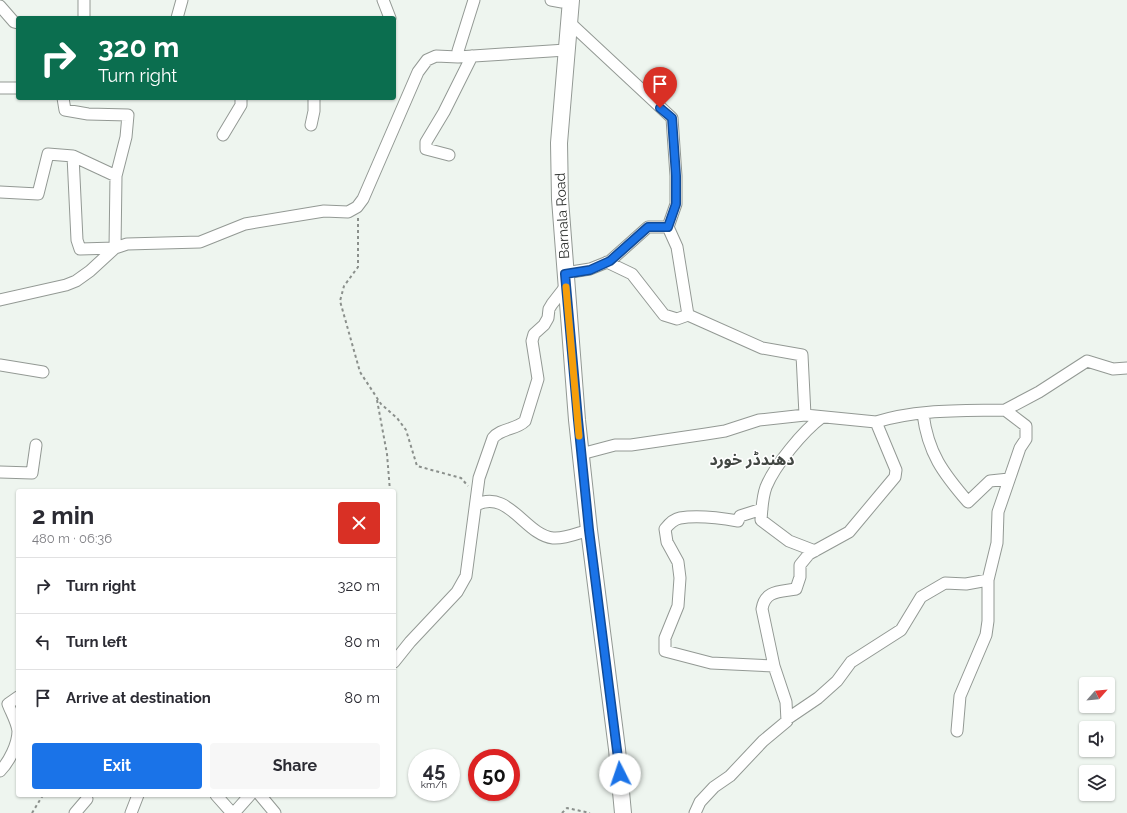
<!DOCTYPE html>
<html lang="en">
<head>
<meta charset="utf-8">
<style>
  :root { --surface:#fff; --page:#f7f7f7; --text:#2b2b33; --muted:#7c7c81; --line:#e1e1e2; --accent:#1a73e8 }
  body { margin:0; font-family:Raleway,"Noto Sans Arabic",sans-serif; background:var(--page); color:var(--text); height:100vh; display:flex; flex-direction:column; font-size:15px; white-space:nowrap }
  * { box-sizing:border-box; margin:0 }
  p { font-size:13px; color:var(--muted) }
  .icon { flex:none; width:22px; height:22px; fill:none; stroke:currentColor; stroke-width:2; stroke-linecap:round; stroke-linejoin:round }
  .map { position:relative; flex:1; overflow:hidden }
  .sheet { position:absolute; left:16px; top:489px; width:380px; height:308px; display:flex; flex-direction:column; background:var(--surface); border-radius:4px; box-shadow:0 1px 3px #0004 }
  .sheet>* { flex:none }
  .guide { position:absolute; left:16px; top:16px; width:380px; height:84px; border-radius:4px; box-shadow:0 1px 3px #0004; background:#0b6e4f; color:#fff; overflow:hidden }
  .needle { width:26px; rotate:63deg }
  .controls { position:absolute; left:1079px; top:677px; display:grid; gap:8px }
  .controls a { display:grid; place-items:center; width:36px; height:36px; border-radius:4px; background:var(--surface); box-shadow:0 1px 3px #0004; font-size:20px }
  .speed { position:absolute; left:408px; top:749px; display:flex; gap:8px; font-size:20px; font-weight:700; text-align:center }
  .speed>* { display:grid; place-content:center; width:52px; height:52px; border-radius:50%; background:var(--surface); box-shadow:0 1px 3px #0004; line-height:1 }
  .speed small { font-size:10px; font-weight:400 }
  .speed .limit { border:6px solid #d22; background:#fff; color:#111 }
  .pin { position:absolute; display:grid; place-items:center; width:34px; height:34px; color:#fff; margin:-41px -17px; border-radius:50% 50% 50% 0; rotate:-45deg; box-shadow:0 0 4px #0007 }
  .pin .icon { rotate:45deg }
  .me { position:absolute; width:44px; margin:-22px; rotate:356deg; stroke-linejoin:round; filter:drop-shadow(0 0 3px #0008) }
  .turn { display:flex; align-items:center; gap:14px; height:84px; padding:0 16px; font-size:18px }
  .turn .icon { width:52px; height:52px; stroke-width:2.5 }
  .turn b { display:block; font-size:28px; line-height:34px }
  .round { display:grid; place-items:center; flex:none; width:42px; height:42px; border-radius:4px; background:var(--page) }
  .summary { display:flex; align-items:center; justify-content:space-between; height:68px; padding:0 16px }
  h1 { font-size:24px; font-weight:700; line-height:30px }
  .action { display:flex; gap:8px; margin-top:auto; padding:8px 16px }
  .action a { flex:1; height:46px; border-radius:4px; background:var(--accent); color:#fff; font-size:16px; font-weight:700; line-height:46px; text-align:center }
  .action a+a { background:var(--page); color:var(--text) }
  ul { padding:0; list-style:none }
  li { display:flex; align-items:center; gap:12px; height:56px; padding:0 16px; border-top:1px solid var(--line) }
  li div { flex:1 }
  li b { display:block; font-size:15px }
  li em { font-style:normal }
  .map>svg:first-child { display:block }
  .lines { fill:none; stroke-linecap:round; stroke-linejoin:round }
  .minor-casing { stroke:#939994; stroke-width:13 }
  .secondary-casing { stroke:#939994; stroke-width:18 }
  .path { stroke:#8b908c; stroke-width:2; stroke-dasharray:3 3; stroke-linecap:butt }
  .minor { stroke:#fff; stroke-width:11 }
  .secondary { stroke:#fff; stroke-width:16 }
  .route-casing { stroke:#114b97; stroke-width:10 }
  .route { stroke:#1a73e8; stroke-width:7 }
  .slow { stroke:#f59e0b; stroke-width:7 }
  .labels { text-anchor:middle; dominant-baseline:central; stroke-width:3; stroke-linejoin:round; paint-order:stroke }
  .street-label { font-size:14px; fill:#303331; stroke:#fff }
  .quarter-label { font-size:16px; font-weight:bold; fill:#424743; stroke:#fff }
</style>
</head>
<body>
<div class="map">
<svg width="1127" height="813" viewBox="0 0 1127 813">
  <rect width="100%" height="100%" fill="#eef5ef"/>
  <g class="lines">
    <defs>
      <path id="minor" d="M383,0L390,18
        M551,0L562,2
        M0,6L14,22L18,23
        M84,18V0
        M177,18L182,0
        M569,22L672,118L676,176V204L668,227L677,247L688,315L762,348L802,355L805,415L876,422L896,470L895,477L849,532L809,554L800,565V577L796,589C780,592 765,590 762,609L774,666L786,702L787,721L763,741L730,776L714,787L700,802L695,813
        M458,57V51L474,0
        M0,88H18
        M63,98L65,110L88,114L128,115L126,137L116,176L115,248L80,249L77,240L73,156L116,176
        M311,125L314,111V98
        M223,135L241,105V98
        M449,155L426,149V142L444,112L472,56
        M0,192L38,194L48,154L73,156
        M607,262L632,274L664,315L677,319L688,315
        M565,273L590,269L610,261L648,227H668
        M0,300L66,285L76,281L90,271L115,248L127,244L200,242L245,224L324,211L348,212L357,207L363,199L418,72L427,60L436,56L458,57L566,50
        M0,365L43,372
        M923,414C928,453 943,473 968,502L990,481L1009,479
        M876,422C918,409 962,411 1005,410
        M581,454L615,445H631L706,434L725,431L759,420L805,415
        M0,472L32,473L36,445
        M476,505C508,488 525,535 553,538C565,539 578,533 589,530
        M762,509L740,516L738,521C721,518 697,515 680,518C674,519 669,524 665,529L667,542L678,562L680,578L678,606L665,638V651L711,663L774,666
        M815,551L789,541L761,520C762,509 762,498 766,487C775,465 803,431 822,417
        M394,662L410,642L457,592L466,576L479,478L493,438C501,428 516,430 525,421L538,379L532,341L534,334L544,325L548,318L549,309L552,304L566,286
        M787,719L818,698L837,681L851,662L901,630L921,597L945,583L966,584L988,580L997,543L998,512L1020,448L1026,439V426L1005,410L1039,392L1087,361L1113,369L1127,368
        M957,731L960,696L986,635L988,621V580
        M0,771C9,762 18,744 18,731C17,722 11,712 8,704L18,697
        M216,795L232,813
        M260,795L275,813
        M75,813L87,799
        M131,813L138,795
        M234,813L250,795"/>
      <path id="secondary" d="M571,0L559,143L560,199L577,420L589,530L617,749L623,813"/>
    </defs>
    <use href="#minor" class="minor-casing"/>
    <use href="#secondary" class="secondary-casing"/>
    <path class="path" d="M358,218V267L344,286L340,301L360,372L381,404L397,418L406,430L417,466L461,478L468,486
      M377,400L387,454L390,491
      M394,549V586
      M32,813L43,795
      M562,813L567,808L590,813"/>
    <use href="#minor" class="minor"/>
    <use href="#secondary" class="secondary"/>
  </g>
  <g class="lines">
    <defs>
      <path id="route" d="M620,774L589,530L578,420L565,274L590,270L610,261L648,227H668L676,204V176L672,118L660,108"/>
    </defs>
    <use href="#route" class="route-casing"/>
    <use href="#route" class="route"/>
    <path class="slow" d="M566,287L579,436"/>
  </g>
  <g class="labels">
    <g class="street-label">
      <text transform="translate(562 216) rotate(-93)">Barnala Road</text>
    </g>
    <g class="quarter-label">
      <text x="752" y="459">دھندڈر خورد</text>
    </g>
  </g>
</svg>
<div class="controls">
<a><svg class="needle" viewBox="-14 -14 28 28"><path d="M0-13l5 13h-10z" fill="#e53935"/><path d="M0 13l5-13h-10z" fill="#7c7c81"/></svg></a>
<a><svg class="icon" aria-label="sound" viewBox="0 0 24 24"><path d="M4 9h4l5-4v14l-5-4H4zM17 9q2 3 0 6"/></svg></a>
<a><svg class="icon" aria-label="layers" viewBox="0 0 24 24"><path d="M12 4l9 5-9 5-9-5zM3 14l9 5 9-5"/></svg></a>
</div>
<div class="speed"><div>45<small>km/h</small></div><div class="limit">50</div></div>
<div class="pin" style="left:660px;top:108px;background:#d93025"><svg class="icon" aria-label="arrive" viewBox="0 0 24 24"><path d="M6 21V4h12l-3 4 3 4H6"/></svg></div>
<svg class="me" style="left:620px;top:774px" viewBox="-20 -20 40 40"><circle r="19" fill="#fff"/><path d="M0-13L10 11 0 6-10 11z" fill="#1a73e8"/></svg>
<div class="guide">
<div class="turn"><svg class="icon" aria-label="right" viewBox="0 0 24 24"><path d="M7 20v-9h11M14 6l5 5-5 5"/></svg><div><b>320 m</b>Turn right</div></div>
</div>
<section class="sheet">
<div class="summary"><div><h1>2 min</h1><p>480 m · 06:36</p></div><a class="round" style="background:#d93025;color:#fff"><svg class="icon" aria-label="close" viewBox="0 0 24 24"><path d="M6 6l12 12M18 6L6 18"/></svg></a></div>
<ul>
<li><svg class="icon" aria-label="right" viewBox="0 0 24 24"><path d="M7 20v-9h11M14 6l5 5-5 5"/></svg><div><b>Turn right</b></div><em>320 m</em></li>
<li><svg class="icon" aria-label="left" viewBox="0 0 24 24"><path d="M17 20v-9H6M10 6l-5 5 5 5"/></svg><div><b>Turn left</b></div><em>80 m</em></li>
<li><svg class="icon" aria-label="arrive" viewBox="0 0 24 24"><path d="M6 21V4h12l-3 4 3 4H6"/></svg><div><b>Arrive at destination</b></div><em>80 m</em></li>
</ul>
<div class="action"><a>Exit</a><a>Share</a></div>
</section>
</div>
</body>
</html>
